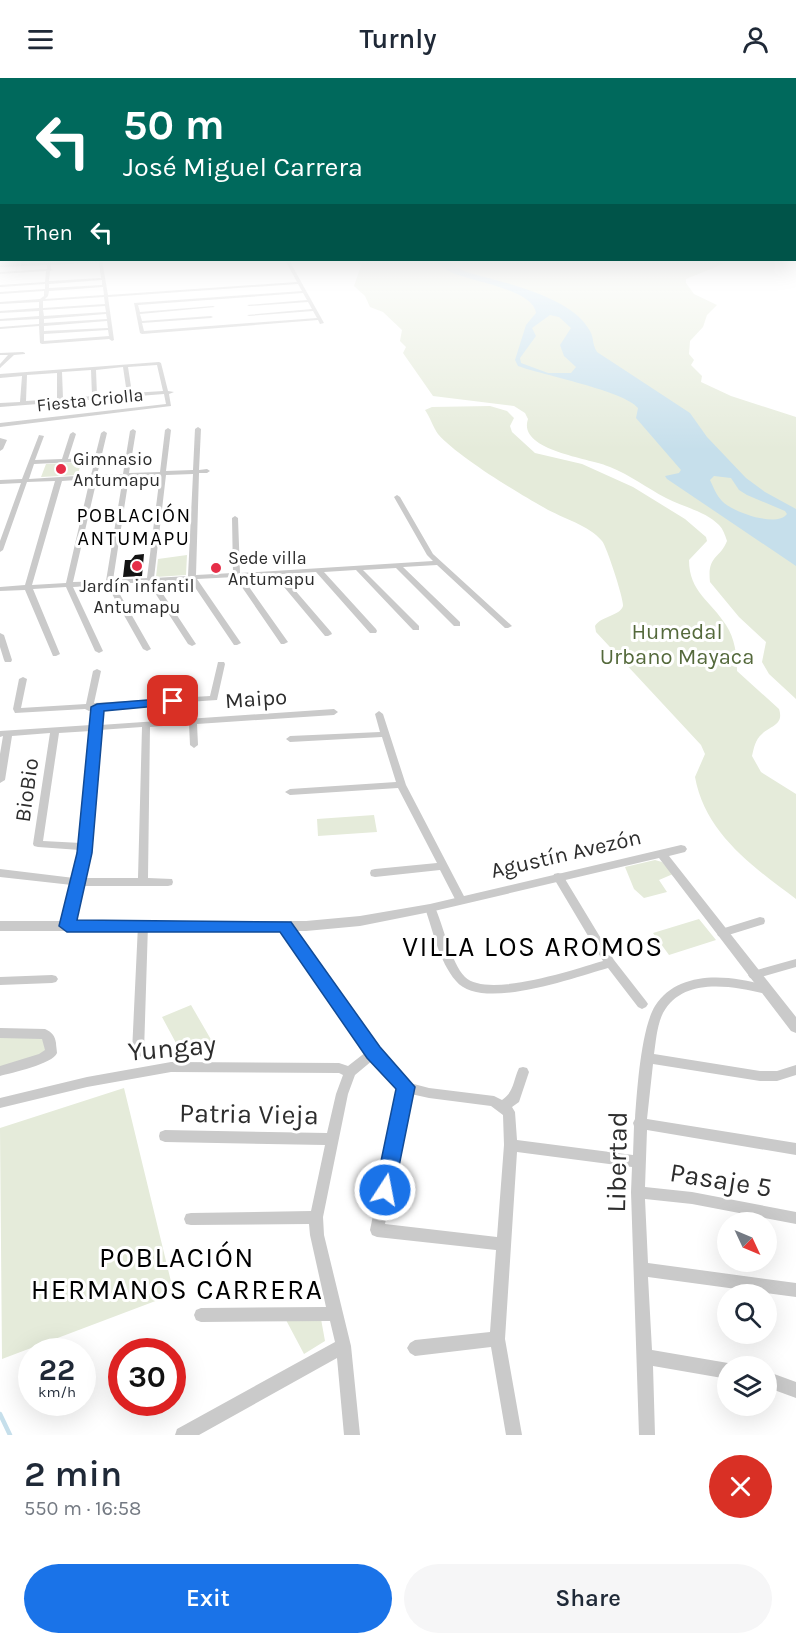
<!DOCTYPE html>
<html lang="en">
<head>
<meta charset="utf-8">
<style>
  :root { --surface:#fff; --page:#f6f6f7; --text:#1f2937; --muted:#747a83; --accent:#1a73e8 }
  body { margin:0; font-family:Karla,sans-serif; background:var(--page); color:var(--text); height:100vh; display:flex; flex-direction:column; font-size:22px; white-space:nowrap }
  * { box-sizing:border-box; margin:0 }
  p { font-size:20px; color:var(--muted) }
  .icon { flex:none; width:33px; height:33px; fill:none; stroke:currentColor; stroke-width:2; stroke-linecap:round; stroke-linejoin:round }
  .map { position:relative; height:1357px; overflow:hidden }
  .side { display:flex; flex-direction:column; background:var(--surface); flex:1 }
  .side>* { flex:none }
  .guide { position:absolute; left:0px; top:0px; width:796px; height:183px; box-shadow:0 6px 24px #0002; background:#00695c; color:#fff; overflow:hidden }
  .needle { width:39px; rotate:134deg }
  .buttons { position:absolute; left:717px; top:1134px; display:grid; gap:12px }
  .buttons a { display:grid; place-items:center; width:60px; height:60px; border-radius:50%; background:var(--surface); box-shadow:0 6px 24px #0002; font-size:30px }
  .speed { position:absolute; left:18px; top:1260px; display:flex; gap:12px; font-size:30px; font-weight:700; text-align:center }
  .speed>* { display:grid; place-content:center; width:78px; height:78px; border-radius:50%; background:var(--surface); box-shadow:0 6px 24px #0002; line-height:1 }
  .speed small { font-size:15px; font-weight:400 }
  .speed .limit { border:9px solid #d22; background:#fff; color:#111 }
  .pin { position:absolute; display:grid; place-items:center; width:51px; height:51px; color:#fff; margin:-26px; border-radius:12px; box-shadow:0 3px 9px #0006 }
  .me { position:absolute; width:66px; margin:-33px; rotate:11deg; stroke-linejoin:round; filter:drop-shadow(0 0 4px #0008) }
  .turn { display:flex; align-items:center; gap:21px; height:126px; padding:0 24px; font-size:27px }
  .turn .icon { width:78px; height:78px; stroke-width:2.5 }
  .turn b { display:block; font-size:42px; line-height:51px }
  .then { display:flex; align-items:center; height:57px; padding:0 24px; background:#0003; gap:12px; font-size:22px }
  .round { display:grid; place-items:center; flex:none; width:63px; height:63px; border-radius:32px; background:var(--page) }
  .head { display:flex; align-items:center; justify-content:space-between; height:102px; padding:0 24px }
  h1 { font-size:36px; font-weight:600; line-height:45px }
  .button { display:flex; gap:12px; margin-top:auto; padding:12px 24px }
  .button a { flex:1; height:69px; border-radius:36px; background:var(--accent); color:#fff; font-size:24px; font-weight:600; line-height:69px; text-align:center }
  .button a+a { background:var(--page); color:var(--text) }
  header { display:flex; justify-content:space-between; align-items:center; height:78px; padding:0 24px; background:var(--surface); font-size:27px; font-weight:600 }
  .map>svg:first-child { display:block }
  .green { fill:#e5ebda }
  .water { fill:#c6dfeb; fill-rule:evenodd }
  .lines { fill:none; stroke-linecap:round; stroke-linejoin:round }
  .stream { stroke:#c6dfeb; stroke-width:4.5 }
  .building { fill:#141414 }
  .minor { fill:#cacaca; fill-rule:evenodd }
  .tertiary { fill:#cacaca; fill-rule:evenodd }
  .route { fill:#1a73e8; stroke:#114b97; stroke-width:1.5 }
  .poi-dot { fill:#e62e48; stroke:#fff; stroke-width:2 }
  .labels { text-anchor:middle; dominant-baseline:central; stroke-width:6; stroke-linejoin:round; paint-order:stroke }
  .far-street-label { font-size:18px; fill:#2d2d2d; stroke:#fff }
  .far-poi-label { font-size:18px; fill:#2d2d2d; stroke:#fff; text-anchor:start }
  .far-neighbourhood-label { font-size:20px; letter-spacing:1.5px; fill:#000; stroke:#fff }
  .park-label { font-size:22px; fill:#54693b; stroke:#fff }
  .street-label { font-size:22px; fill:#2d2d2d; stroke:#fff }
  .near-street-label { font-size:27px; fill:#2d2d2d; stroke:#fff }
  .near-neighbourhood-label { font-size:28px; letter-spacing:1.5px; fill:#000; stroke:#fff }
</style>
</head>
<body>
<header><svg class="icon" aria-label="menu" viewBox="0 0 24 24"><path d="M4 6h16M4 12h16M4 18h16"/></svg>Turnly<svg class="icon" aria-label="person" viewBox="0 0 24 24"><circle cx="12" cy="8" r="4"/><path d="M4 21q1-7 8-7t8 7"/></svg></header>
<div class="map">
<svg width="796" height="1357" viewBox="0 0 796 1357">
  <rect width="100%" height="100%" fill="#fff"/>
  <path class="green" d="M356,182H733L686,201V205L694,216L717,227L707,237L703,249L690,263L689,276L694,282L691,287L702,298L701,304L731,318L796,339V621L769,596L762,584L766,564L739,539L710,504C707,477 720,481 727,463C725,457 723,451 719,447C705,433 683,429 666,420C647,410 630,397 610,389C590,380 517,373 528,341L525,335L514,328L433,318L403,275L406,269L400,263L402,252L383,234L370,229L365,218L354,208L361,188Z
    M490,328L507,333L514,340L510,348L512,354L535,375L582,386L633,409L685,441L706,459L707,463L689,482C689,514 711,523 726,547C735,561 737,577 737,593L779,631C784,647 772,647 762,656C755,662 754,670 752,678L761,694L796,716V821C753,789 705,755 695,699L705,676L701,667L596,554L595,548C601,538 620,538 623,528C624,522 607,469 602,463C589,447 561,440 543,429C516,414 457,378 438,356C433,349 430,339 425,332L432,329Z
    M81,384L78,397L41,399L46,386Z
    M187,477L186,497L156,499L158,481Z
    M374,737L377,754L318,758L317,741Z
    M655,782L662,784L673,796L659,802L667,814L644,820L634,811L625,789Z
    M699,841L716,862L669,877L653,855Z
    M191,927L213,965L183,978L162,939Z
    M0,959H43L46,975L0,990Z
    M124,1010L174,1216L2,1281L0,1050Z
    M321,1241L325,1263L304,1276L286,1242Z"/>
  <path class="water" d="M433,182C457,182 452,190 470,195C504,205 571,218 590,253C594,260 592,266 597,274L690,335L707,359L746,400L765,414L796,431V488L667,401L665,398L679,395L681,392L636,340L638,330C625,313 542,297 518,288L515,282L526,247L536,235C533,210 468,204 449,193C443,190 438,186 433,182ZM550,237L559,239L571,250L560,267L564,278L576,289L571,295H548L521,285L520,280L536,258L532,250ZM714,398L731,400L739,412L747,417L785,433L787,436C777,450 732,434 722,423C716,417 713,408 710,402Z"/>
  <g class="lines">
    <path class="stream" d="M0,1336L10,1357"/>
  </g>
  <path class="building" d="M144,476L142,498L123,499L125,482H131L135,477Z"/>
  <g class="lines">
    <path class="minor" d="M102,182L108,217L297,204L285,182H289L324,245L320,246L318,242L142,256L140,255L134,225L302,213L298,206L108,219L114,262L112,263L109,261L42,266L40,265L39,248L0,251V249L39,246V241L0,243V241L39,238V233L0,235V233L39,230V224L0,226V224L40,221L44,218V213L0,216V214L45,211V206L0,209V207L45,204L46,193L0,196V194L47,191V187L0,189V187ZM99,184L101,200L49,203L50,193L53,192L51,191V187ZM102,202V207L49,210V206ZM103,209L104,217L45,221L48,218L49,213ZM303,215L307,222L247,227L249,228L308,224L312,231L247,237L249,238L313,233L317,240L144,253L142,245L211,240L213,239L211,238L142,243L140,236L215,229L213,228L140,234L138,227ZM104,219L105,226L43,230V223ZM105,228L106,234L44,238L43,232ZM106,236L107,241L44,245V241ZM107,243L108,250L44,253V248ZM108,252L109,258L44,263V256Z
      M23,274L25,275V276L14,277L0,290V286L8,277H0V275Z
      M159,284L161,285L168,313L174,314L169,316L171,328L0,349V345L166,326L164,316L0,329V325L20,324L22,298L0,300V296ZM157,287L163,313L132,315L128,289ZM123,289L127,316L97,318L96,292ZM91,292L92,318L63,321L62,294ZM57,295V321L26,323L27,297Z
      M198,349L201,351L199,392L207,391L210,393L207,395H199L196,497L233,495L232,440L235,438L238,440L240,495L433,483L427,477L394,419L397,417L400,419L433,476L512,548L508,550H505L437,487L403,489L460,544V548H454L396,490L363,492L419,548V552H413L356,492L324,494L376,551L377,553L376,555H370L316,494L281,496L331,554L332,556L328,558H325L274,497L242,499L288,564L284,566H281L235,499L197,501L241,565L237,567H234L190,502L155,504L196,566L192,568L188,566L148,504L114,506L151,571L147,573L143,571L107,507L73,509L103,573L99,575L95,573L66,509L33,511L60,576L56,578H53L25,512L0,513V509L25,507L55,403L27,404L3,472L0,474V463L21,405L0,406V402L22,401L39,357L44,358L35,382L62,381L70,356L73,354L76,356L68,381L95,379L101,355L104,353L107,355L97,397L123,396L130,353L133,351L136,353L129,395L160,394L165,352L168,350L171,352L166,393L193,392L195,351ZM95,383L91,397L29,401L34,386ZM193,396L188,498L154,500L166,397ZM160,397L147,500L113,502L129,399ZM123,399L106,503L73,504L97,401ZM90,401L66,505L32,507L62,403Z
      M0,360L7,362L3,371L0,373Z
      M0,555L4,557L12,582L11,584H5L4,582L0,569Z
      M218,584H224L225,586L217,622L101,630L100,647L334,631L338,634L334,637L197,646L198,667L194,670L190,667L189,646L150,649L148,800L172,801L173,804L172,807L168,808H82L72,848L71,851L67,852L63,851L62,848L72,807L0,799V791L74,800L80,772L38,769L34,768L33,766L50,655L12,658L5,702L0,705V676L3,658L0,659V653L91,647L93,631L89,633L85,631L15,635L13,631L19,601L23,599L27,601L21,630L86,626L93,593L97,591L101,593L94,625L210,618ZM142,649L138,800H84L90,775L99,652ZM91,653L81,765L43,763L59,655Z
      M379,633L383,636L406,707L466,822L465,825H457L440,792L375,799L371,798L370,795L371,792L375,791L437,785L398,710L290,717L285,714L290,711L396,704L382,659L290,664L286,661L290,658L380,654L375,636Z
      M558,795L562,796L614,882L646,923L648,926L646,929L642,931L638,929L608,890C575,899 481,934 456,903C439,883 433,853 425,830L426,827H434C443,846 451,885 465,899C488,921 575,891 603,883L553,799L554,796Z
      M760,839L764,840L765,843L764,846L722,859L718,858L717,855L718,852Z
      M143,843L147,844L148,847L144,974L142,978L138,979L134,978L132,974L138,847L139,844Z
      M285,844L289,845L377,971L410,1005L429,1010L494,1018L502,1022C514,1014 513,1003 519,990L523,989L527,990L529,994L519,1024L512,1029L515,1034L517,1062L633,1077L634,1048L633,1045L635,1041C637,1013 641,951 655,928C679,890 734,897 770,909L772,912L770,915L766,916C733,908 683,898 663,935C657,947 656,963 654,976L760,993H777L796,987V997L777,1003H760L653,986L647,1041L796,1065V1077L647,1052L645,1109L692,1114L796,1134V1146L692,1126L645,1121L648,1185L796,1205V1219L648,1199L652,1272L728,1285L734,1288H728V1301L653,1288L655,1357H639L631,1114L632,1089L517,1074L505,1261L522,1357H506L491,1269L415,1278L410,1275L407,1270L410,1265L415,1262L490,1254L496,1172L377,1159L372,1157L370,1152L399,1011L373,982L355,997L348,1016L323,1139L324,1157L351,1268L360,1357H344L337,1280L199,1357H175L177,1351L335,1264L330,1243L201,1244L196,1242L194,1237L196,1232L201,1230L326,1229L310,1157L309,1146L191,1147L186,1146L184,1141L186,1136L191,1135L311,1133L325,1067L165,1064L160,1062L159,1058L160,1054L165,1052L327,1055L336,1016L343,997L339,995L171,994L87,1009L0,1030V1020L87,999L171,984L339,985L348,988L366,974L281,851L280,848L281,845ZM411,1016L429,1020L491,1028L503,1037L504,1067L497,1159L385,1146Z
      M796,881V889L754,901L750,900L748,897L750,894Z
      M52,897L56,898L58,901L56,904L52,905L0,907V899Z
      M0,950L45,951C52,954 55,958 56,965C56,967 57,973 57,975C53,986 11,995 0,998V988L39,976L45,972L42,961L0,960Z
      M766,1293L796,1304V1320L766,1309Z"/>
    <path class="tertiary" d="M681,767L685,768L687,771L685,774L669,778L796,939V955L791,953L659,780L430,834L360,848L306,853H0V843H306L360,838L430,826Z"/>
  </g>
  <linearGradient id="sky" x2="0" y2="1"><stop stop-color="#9ac5e9"/><stop offset="0.49" stop-color="#fff"/><stop offset="1" stop-color="#fff" stop-opacity="0"/></linearGradient>
  <rect width="796" height="372" fill="url(#sky)"/>
  <path class="route" d="M173,620L178,621V626L104,633L92,775L77,842L291,844L380,969L415,1009L393,1118L385,1121L378,1118L375,1112L396,1011L367,980L280,854H67L59,848L77,775L91,629L97,626Z"/>
  <g class="poi-dot">
    <circle cx="61" cy="391" r="6"/>
    <circle cx="137" cy="488" r="6"/>
    <circle cx="216" cy="490" r="6"/>
  </g>
  <g class="labels">
    <g class="far-street-label">
      <text transform="translate(90 322) rotate(-6)">Fiesta Criolla</text>
    </g>
    <g class="far-poi-label">
      <text x="73" y="381">Gimnasio<tspan x="73" dy="21">Antumapu</tspan></text>
      <text x="228" y="480">Sede villa<tspan x="228" dy="21">Antumapu</tspan></text>
      <text x="137" y="508" text-anchor="middle">Jardín infantil<tspan x="137" dy="21">Antumapu</tspan></text>
    </g>
    <g class="far-neighbourhood-label">
      <text x="134" y="437">POBLACIÓN<tspan x="134" dy="23">ANTUMAPU</tspan></text>
    </g>
    <g class="park-label">
      <text x="677" y="554">Humedal<tspan x="677" dy="25">Urbano Mayaca</tspan></text>
    </g>
    <g class="street-label">
      <text transform="translate(256 621) rotate(-4)">Maipo</text>
      <text transform="translate(27 712) rotate(-82)">BioBio</text>
      <text transform="translate(566 776) rotate(-13)">Agustín Avezón</text>
    </g>
    <g class="near-street-label">
      <text transform="translate(172 970) rotate(-5)">Yungay</text>
      <text transform="translate(249 1036) rotate(1)">Patria Vieja</text>
      <text transform="translate(617 1084) rotate(-89)">Libertad</text>
      <text transform="translate(721 1102) rotate(9)">Pasaje 5</text>
    </g>
    <g class="near-neighbourhood-label">
      <text x="533" y="868">VILLA LOS AROMOS</text>
      <text x="177" y="1179">POBLACIÓN<tspan x="177" dy="32">HERMANOS CARRERA</tspan></text>
    </g>
  </g>
</svg>
<div class="buttons">
<a><svg class="needle" viewBox="-14 -14 28 28"><path d="M0-13l5 13h-10z" fill="#e53935"/><path d="M0 13l5-13h-10z" fill="#747a83"/></svg></a>
<a><svg class="icon" aria-label="search" viewBox="0 0 24 24"><circle cx="10" cy="10" r="6"/><path d="M15 15l6 6"/></svg></a>
<a><svg class="icon" aria-label="layers" viewBox="0 0 24 24"><path d="M12 4l9 5-9 5-9-5zM3 14l9 5 9-5"/></svg></a>
</div>
<div class="speed"><div>22<small>km/h</small></div><div class="limit">30</div></div>
<div class="pin" style="left:173px;top:623px;background:#d93025"><svg class="icon" aria-label="arrive" viewBox="0 0 24 24"><path d="M6 21V4h12l-3 4 3 4H6"/></svg></div>
<svg class="me" style="left:385px;top:1112px" viewBox="-20 -20 40 40"><circle r="17" fill="#1a73e8" stroke="#fff" stroke-width="3"/><path d="M0-11L8 9 0 5-8 9z" fill="#fff"/></svg>
<div class="guide">
<div class="turn"><svg class="icon" aria-label="left" viewBox="0 0 24 24"><path d="M17 20v-9H6M10 6l-5 5 5 5"/></svg><div><b>50 m</b>José Miguel Carrera</div></div>
<div class="then">Then<svg class="icon" aria-label="left" viewBox="0 0 24 24"><path d="M17 20v-9H6M10 6l-5 5 5 5"/></svg></div>
</div>
</div>
<section class="side">
<div class="head"><div><h1>2 min</h1><p>550 m · 16:58</p></div><a class="round" style="background:#d93025;color:#fff"><svg class="icon" aria-label="close" viewBox="0 0 24 24"><path d="M6 6l12 12M18 6L6 18"/></svg></a></div>
<div class="button"><a>Exit</a><a>Share</a></div>
</section>
</body>
</html>
